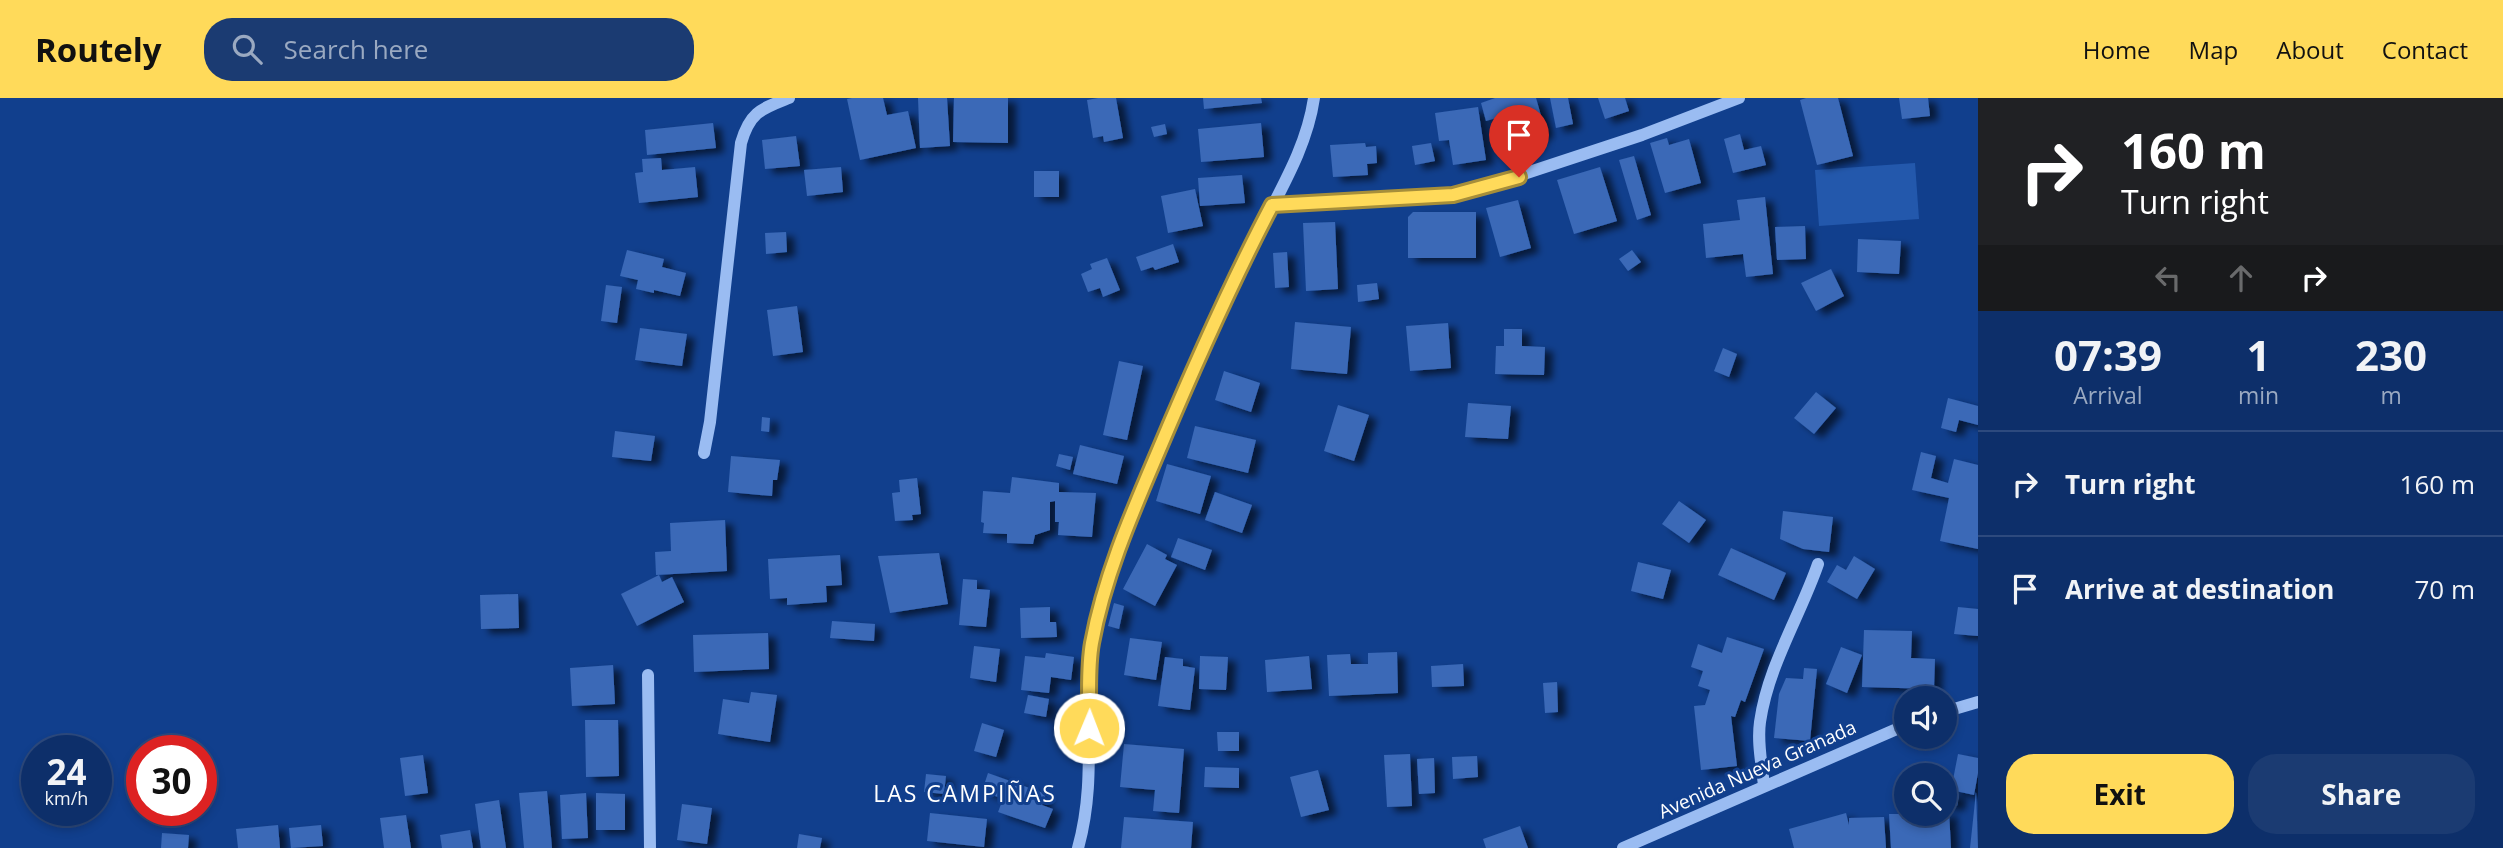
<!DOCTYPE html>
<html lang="en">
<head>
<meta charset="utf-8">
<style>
  :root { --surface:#0d2f6a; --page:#1b3b72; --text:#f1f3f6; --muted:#9aa9c1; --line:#2d4a7e; --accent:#ffda5a }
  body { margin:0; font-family:"Open Sans",sans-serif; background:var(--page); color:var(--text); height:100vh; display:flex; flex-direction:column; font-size:26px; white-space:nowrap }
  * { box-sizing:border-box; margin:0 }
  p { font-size:23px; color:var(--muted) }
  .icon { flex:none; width:38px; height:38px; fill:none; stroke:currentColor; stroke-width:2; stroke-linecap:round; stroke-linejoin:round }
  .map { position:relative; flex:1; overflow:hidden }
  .side { display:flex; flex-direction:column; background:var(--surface); width:525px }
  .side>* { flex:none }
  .top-card { background:#202124; color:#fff; overflow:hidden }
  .tools { position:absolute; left:1894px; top:588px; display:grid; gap:14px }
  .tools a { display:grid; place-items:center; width:63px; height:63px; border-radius:50%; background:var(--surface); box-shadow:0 4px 10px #0003,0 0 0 2px var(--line); font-size:35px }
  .speed { position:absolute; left:21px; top:637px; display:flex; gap:14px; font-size:35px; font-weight:700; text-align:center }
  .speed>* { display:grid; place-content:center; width:91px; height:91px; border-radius:50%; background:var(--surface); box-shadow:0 4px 10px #0003,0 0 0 2px var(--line); line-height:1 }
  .speed small { font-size:18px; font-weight:400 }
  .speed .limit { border:10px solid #d22; background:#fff; color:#111 }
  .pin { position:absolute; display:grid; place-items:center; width:60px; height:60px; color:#fff; margin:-72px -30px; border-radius:50% 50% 50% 0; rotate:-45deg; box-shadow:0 0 7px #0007 }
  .pin .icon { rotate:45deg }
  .me { position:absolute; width:77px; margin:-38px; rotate:1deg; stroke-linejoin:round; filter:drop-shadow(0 0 5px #0008) }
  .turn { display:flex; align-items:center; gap:24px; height:147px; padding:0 28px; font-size:32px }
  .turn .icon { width:91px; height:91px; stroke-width:2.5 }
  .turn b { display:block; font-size:49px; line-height:60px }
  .lanes { display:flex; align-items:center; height:66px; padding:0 28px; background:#0003; justify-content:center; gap:35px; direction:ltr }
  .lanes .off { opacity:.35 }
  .eta { display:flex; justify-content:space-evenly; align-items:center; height:119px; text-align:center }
  .eta b { font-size:42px; font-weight:700; line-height:49px }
  .button { display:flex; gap:14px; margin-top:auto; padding:14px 28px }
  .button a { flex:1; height:80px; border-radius:28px; background:var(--accent); color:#111; font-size:28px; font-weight:700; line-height:80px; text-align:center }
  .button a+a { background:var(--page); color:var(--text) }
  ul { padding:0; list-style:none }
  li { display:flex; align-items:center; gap:21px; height:105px; padding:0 28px; border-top:2px solid var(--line) }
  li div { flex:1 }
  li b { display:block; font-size:26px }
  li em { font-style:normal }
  header { display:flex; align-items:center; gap:42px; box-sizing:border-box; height:98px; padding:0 35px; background:var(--accent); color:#111 }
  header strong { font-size:33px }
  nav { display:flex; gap:38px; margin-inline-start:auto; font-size:24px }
  .search { width:490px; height:63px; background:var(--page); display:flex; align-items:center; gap:18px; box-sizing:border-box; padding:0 24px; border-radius:28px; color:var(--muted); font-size:26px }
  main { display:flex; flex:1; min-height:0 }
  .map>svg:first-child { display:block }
  .green { fill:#2358ac }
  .building { fill:#3a69b7; filter:url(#shadow) }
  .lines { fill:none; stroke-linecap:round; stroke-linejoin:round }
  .minor { stroke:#9abcf2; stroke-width:12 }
  .route-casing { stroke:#a68e3a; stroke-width:18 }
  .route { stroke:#ffda5a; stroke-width:12 }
  .labels { text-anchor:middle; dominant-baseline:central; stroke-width:6; stroke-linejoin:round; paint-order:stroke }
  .street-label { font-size:19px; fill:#fff; stroke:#113f8d }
  .quarter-label { font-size:23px; letter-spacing:2px; fill:#fff; stroke:#113f8d }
</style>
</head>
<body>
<header>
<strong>Routely</strong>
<div class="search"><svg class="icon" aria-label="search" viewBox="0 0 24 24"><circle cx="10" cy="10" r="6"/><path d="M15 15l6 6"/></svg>Search here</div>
<nav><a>Home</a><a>Map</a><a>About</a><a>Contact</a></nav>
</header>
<main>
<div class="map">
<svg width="1978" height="750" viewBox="0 0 1978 750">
  <defs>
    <filter id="shadow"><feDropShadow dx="8" dy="4.5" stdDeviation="3.5" flood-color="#0009"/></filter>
  </defs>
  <rect width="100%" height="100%" fill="#113f8d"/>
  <path class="green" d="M1915,65L1919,121L1819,128L1815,72Z"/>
  <path class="building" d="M852,0H883L887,17L908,13L916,50L860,62L847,1Z
    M918,0H947L950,48L920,50Z
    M954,0H1008V45L953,44Z
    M1098,0H1116L1123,40L1104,44L1103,38L1093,40L1087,2Z
    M1203,0H1261L1262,5L1204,11Z
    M1495,0H1536L1546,35L1507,45L1500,19L1486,23L1481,5Z
    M1550,0H1568L1573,26L1556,30Z
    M1598,0H1625L1629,13L1605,21Z
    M1806,0H1838L1853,58L1817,67L1800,2Z
    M1899,0H1928L1930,18L1902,21Z
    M1478,9L1486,62L1453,67L1449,42L1439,43L1435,15Z
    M713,25L716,50L647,57L645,32Z
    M1261,25L1264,59L1201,64L1198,31Z
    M1165,26L1167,36L1154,39L1151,29Z
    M1740,36L1744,52L1761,48L1766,67L1733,75L1724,41Z
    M796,38L800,68L765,71L762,42Z
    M1667,40L1669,47L1689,41L1701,85L1665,95L1650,45Z
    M1365,45L1366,49L1376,48L1377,65L1367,66L1368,77L1333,79L1330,47Z
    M1431,45L1435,63L1415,67L1412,48Z
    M1634,58L1651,117L1637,122L1619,62Z
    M661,60L662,72L695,69L698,99L639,105L635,75L643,74L642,61Z
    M841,69L843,94L807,98L804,72Z
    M1600,69L1617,123L1574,136L1557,82Z
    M1034,73H1059V99H1034Z
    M1242,77L1245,105L1200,108L1198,80Z
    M1195,91L1203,128L1168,135L1161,98Z
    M1765,99L1773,176L1746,179L1743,156L1706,160L1703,126L1740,122L1737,102Z
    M1518,102L1531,150L1500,159L1486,110Z
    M1413,114H1476V160H1408V119Z
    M1335,124L1338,191L1306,193L1303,125Z
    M1805,128L1806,161L1777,162L1775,129Z
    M786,134L787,154L766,156L765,135Z
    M1858,141L1901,143L1899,176L1857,174Z
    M1173,146L1179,164L1155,172L1153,169L1141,173L1136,159Z
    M627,152L664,161L662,169L686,175L680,198L654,192V195L636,191L638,182L620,178Z
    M1632,152L1641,164L1628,173L1619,161Z
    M1287,154L1289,189L1275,190L1273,155Z
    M1107,160L1120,192L1103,199L1100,190L1088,194L1081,176L1092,171L1090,166Z
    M1831,171L1844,198L1816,213L1801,185Z
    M1377,185L1379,201L1358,204L1357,187Z
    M606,187L622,189L617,225L601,223Z
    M797,208L803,254L773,258L767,212Z
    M1295,224L1351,229L1347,276L1291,271Z
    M1448,225L1451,270L1410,273L1406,228Z
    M640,230L687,236L682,268L635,262Z
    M1504,231H1522V248L1545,249L1544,277L1495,276L1496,248H1504Z
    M1723,250L1737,256L1729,279L1714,273Z
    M1119,263L1143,268L1127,342L1103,337Z
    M1224,273L1260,285L1251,314L1215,302Z
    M1816,294L1836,310L1814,336L1794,320Z
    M1948,300L1978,308V327L1959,322L1956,334L1941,330Z
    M1468,305L1511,308L1508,341L1465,339Z
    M1338,307L1369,317L1354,363L1324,353Z
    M762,319L770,320L769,334L761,333Z
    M1195,328L1256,342L1248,375L1187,360Z
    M615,333L655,338L651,363L612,359Z
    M1080,347L1124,358L1117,386L1073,376Z
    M1921,354L1936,358L1931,380L1948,385L1954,361L1978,367V451L1940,443L1949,400L1912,392Z
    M1059,356L1073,359L1070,372L1056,368Z
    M731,358L780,362L777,382H773L772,398L728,394Z
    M1167,366L1211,378L1200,416L1156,403Z
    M1012,379L1059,385V394L1096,395L1092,439L1058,437L1059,424H1055V403L1050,404V432L1035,437L1033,446L1007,445V436L983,435L984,425L981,424L983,393L1010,395Z
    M917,380L921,416L912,417L913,422L895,423L892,395L900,394L899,382Z
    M1215,394L1252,407L1242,435L1205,422Z
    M1679,403L1706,422L1689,445L1662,426Z
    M1783,413L1833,419L1829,454L1803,451L1780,441Z
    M725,422L727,473L656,477L655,454L671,453L670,425Z
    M1178,440L1212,452L1205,472L1171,459Z
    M1147,446L1167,457L1165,461L1177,467L1155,508L1123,491Z
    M1731,450L1786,475L1774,502L1718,477Z
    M939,455L948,506L890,515L878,458Z
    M840,457L842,487L826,488L827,504L787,507V500L770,501L768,461Z
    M1854,458L1875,471L1857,501L1827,484L1837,467L1846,472Z
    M1638,464L1671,472L1663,501L1631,493Z
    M659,477L662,484L672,479L684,504L637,528L621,496Z
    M963,481L977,482V491L990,492L986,529L959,527Z
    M518,496L519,530L481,531L480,497Z
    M1114,505L1124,508L1119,531L1108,528Z
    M1050,509V524H1056L1057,539L1021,540L1020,510Z
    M1958,509L1978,511V538L1954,536Z
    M832,523L875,526L874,543L830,540Z
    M1864,532L1912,533L1911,560L1935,561L1934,591L1862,589Z
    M768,535L769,571L694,574L693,537Z
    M1727,539L1764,551L1745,604L1741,602L1735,619L1731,618L1737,668L1701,672L1694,608L1705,607L1710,592L1698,588L1703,573L1691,569L1698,546L1722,555Z
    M1130,540L1162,544L1156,582L1124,577Z
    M974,548L1000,551L996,584L970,580Z
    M1841,549L1862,557L1847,595L1826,586Z
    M1397,554L1398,595L1329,598L1327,557L1350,556L1351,566H1368V555Z
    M1046,555L1074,559L1071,582L1051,579L1049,595L1021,592L1025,558L1045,560Z
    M1200,558L1228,559L1226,592L1199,591Z
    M1309,558L1312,591L1267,594L1265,562Z
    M1165,559L1183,561V568L1195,570L1190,612L1158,608Z
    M1463,566L1464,588L1432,589L1431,568Z
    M613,567L615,606L572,608L570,570Z
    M1804,570L1817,571L1810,643L1774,640L1779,596L1786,580L1803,581Z
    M1557,584L1558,614L1545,615L1543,585Z
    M751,594L777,597L770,644L718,636L723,601L749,605Z
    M1028,597L1049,601L1046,619L1024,615Z
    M585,622H618L619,678L586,679Z
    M982,625L1004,632L996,659L974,653Z
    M1217,634H1239V653H1218Z
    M1124,646L1184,651L1179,715L1153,713L1155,692L1120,689Z
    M1410,656L1412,708L1387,709L1384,657Z
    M1958,656L1978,660V675L1974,697L1951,692Z
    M423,657L428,695L405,698L400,660Z
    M1477,658L1478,679L1453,681L1452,659Z
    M1434,660L1435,695L1419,696L1417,661Z
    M1205,669L1239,670V690L1204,689Z
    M1318,672L1329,712L1301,719L1290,679Z
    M988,675L1046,696L1042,707L1053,711L1045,730L998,714L1003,701L982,693Z
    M926,676L946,678L944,696L924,694Z
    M547,693L552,750H524L519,695Z
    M1944,694L1959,696L1957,708L1944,707Z
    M1976,694L1978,750H1970Z
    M586,695L588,740L562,741L560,697Z
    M596,695L625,696V732H596Z
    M499,702L506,750H481L475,706Z
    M682,706L712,710L707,746L677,742Z
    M1949,713L1951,750H1891L1889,716H1944V714Z
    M930,715L987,721L984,749L927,743Z
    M1846,715L1849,727V720L1884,719L1886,750H1794L1789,731Z
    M406,717L411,750H384L380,720Z
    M1124,719L1193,724L1191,750H1121Z
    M278,727L280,750H238L236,731Z
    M321,727L323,748L291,750L289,730Z
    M1520,728L1528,750H1486L1483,741Z
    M470,732L473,750H442L440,737Z
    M162,735L189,737L188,750H161Z
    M799,736L822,740L820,750H797Z"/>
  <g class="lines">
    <path class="minor" d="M1272,107L1453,97L1478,91L1642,37L1739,0
      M704,355L710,324L741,45C750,14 761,11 789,0
      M648,577L650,750
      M1944,614L1978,604
      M1764,688C1762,667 1757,645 1760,624C1768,568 1800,518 1818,466
      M1078,750C1096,686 1085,629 1090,565C1091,541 1098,516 1105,493C1142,375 1199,263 1251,151C1274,101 1306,55 1314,0
      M1623,750L1906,627"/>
  </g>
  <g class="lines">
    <defs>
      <path id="route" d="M1089,630C1090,602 1087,573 1092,545C1104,479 1132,415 1158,354C1193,271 1230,187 1272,107L1453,97L1519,79"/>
    </defs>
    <use href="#route" class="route-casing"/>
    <use href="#route" class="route"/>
  </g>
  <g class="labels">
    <g class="street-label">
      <text transform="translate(1757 671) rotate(-24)">Avenida Nueva Granada</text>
    </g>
    <g class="quarter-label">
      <text x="965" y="695">LAS CAMPIÑAS</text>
    </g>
  </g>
</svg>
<div class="tools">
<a><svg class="icon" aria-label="sound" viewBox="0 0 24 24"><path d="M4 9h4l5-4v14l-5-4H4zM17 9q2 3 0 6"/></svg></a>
<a><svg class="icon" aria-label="search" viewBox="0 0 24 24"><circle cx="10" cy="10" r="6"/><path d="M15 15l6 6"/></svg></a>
</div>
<div class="speed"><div>24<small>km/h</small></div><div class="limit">30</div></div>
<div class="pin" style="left:1519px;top:79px;background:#d93025"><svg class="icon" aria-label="arrive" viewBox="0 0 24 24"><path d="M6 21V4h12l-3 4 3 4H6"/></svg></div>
<svg class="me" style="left:1089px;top:630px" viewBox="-20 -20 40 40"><circle r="17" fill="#ffda5a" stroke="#fff" stroke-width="3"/><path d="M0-11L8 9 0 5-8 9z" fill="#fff"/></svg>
</div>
<section class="side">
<div class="top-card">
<div class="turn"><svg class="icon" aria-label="right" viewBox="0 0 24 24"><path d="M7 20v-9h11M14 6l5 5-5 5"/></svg><div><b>160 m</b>Turn right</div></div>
<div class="lanes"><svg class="icon off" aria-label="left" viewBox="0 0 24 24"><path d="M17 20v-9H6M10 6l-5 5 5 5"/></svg><svg class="icon off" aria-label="ahead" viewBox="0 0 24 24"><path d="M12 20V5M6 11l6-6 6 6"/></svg><svg class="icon" aria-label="right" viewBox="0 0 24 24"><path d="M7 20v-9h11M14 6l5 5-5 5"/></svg></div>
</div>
<div class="eta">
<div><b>07:39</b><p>Arrival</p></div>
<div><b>1</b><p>min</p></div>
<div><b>230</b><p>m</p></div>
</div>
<ul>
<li><svg class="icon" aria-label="right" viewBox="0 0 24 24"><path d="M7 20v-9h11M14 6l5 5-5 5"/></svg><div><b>Turn right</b></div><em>160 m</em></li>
<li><svg class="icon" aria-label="arrive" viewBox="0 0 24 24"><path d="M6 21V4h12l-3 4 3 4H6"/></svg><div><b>Arrive at destination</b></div><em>70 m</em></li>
</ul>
<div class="button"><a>Exit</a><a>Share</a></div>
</section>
</main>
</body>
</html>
